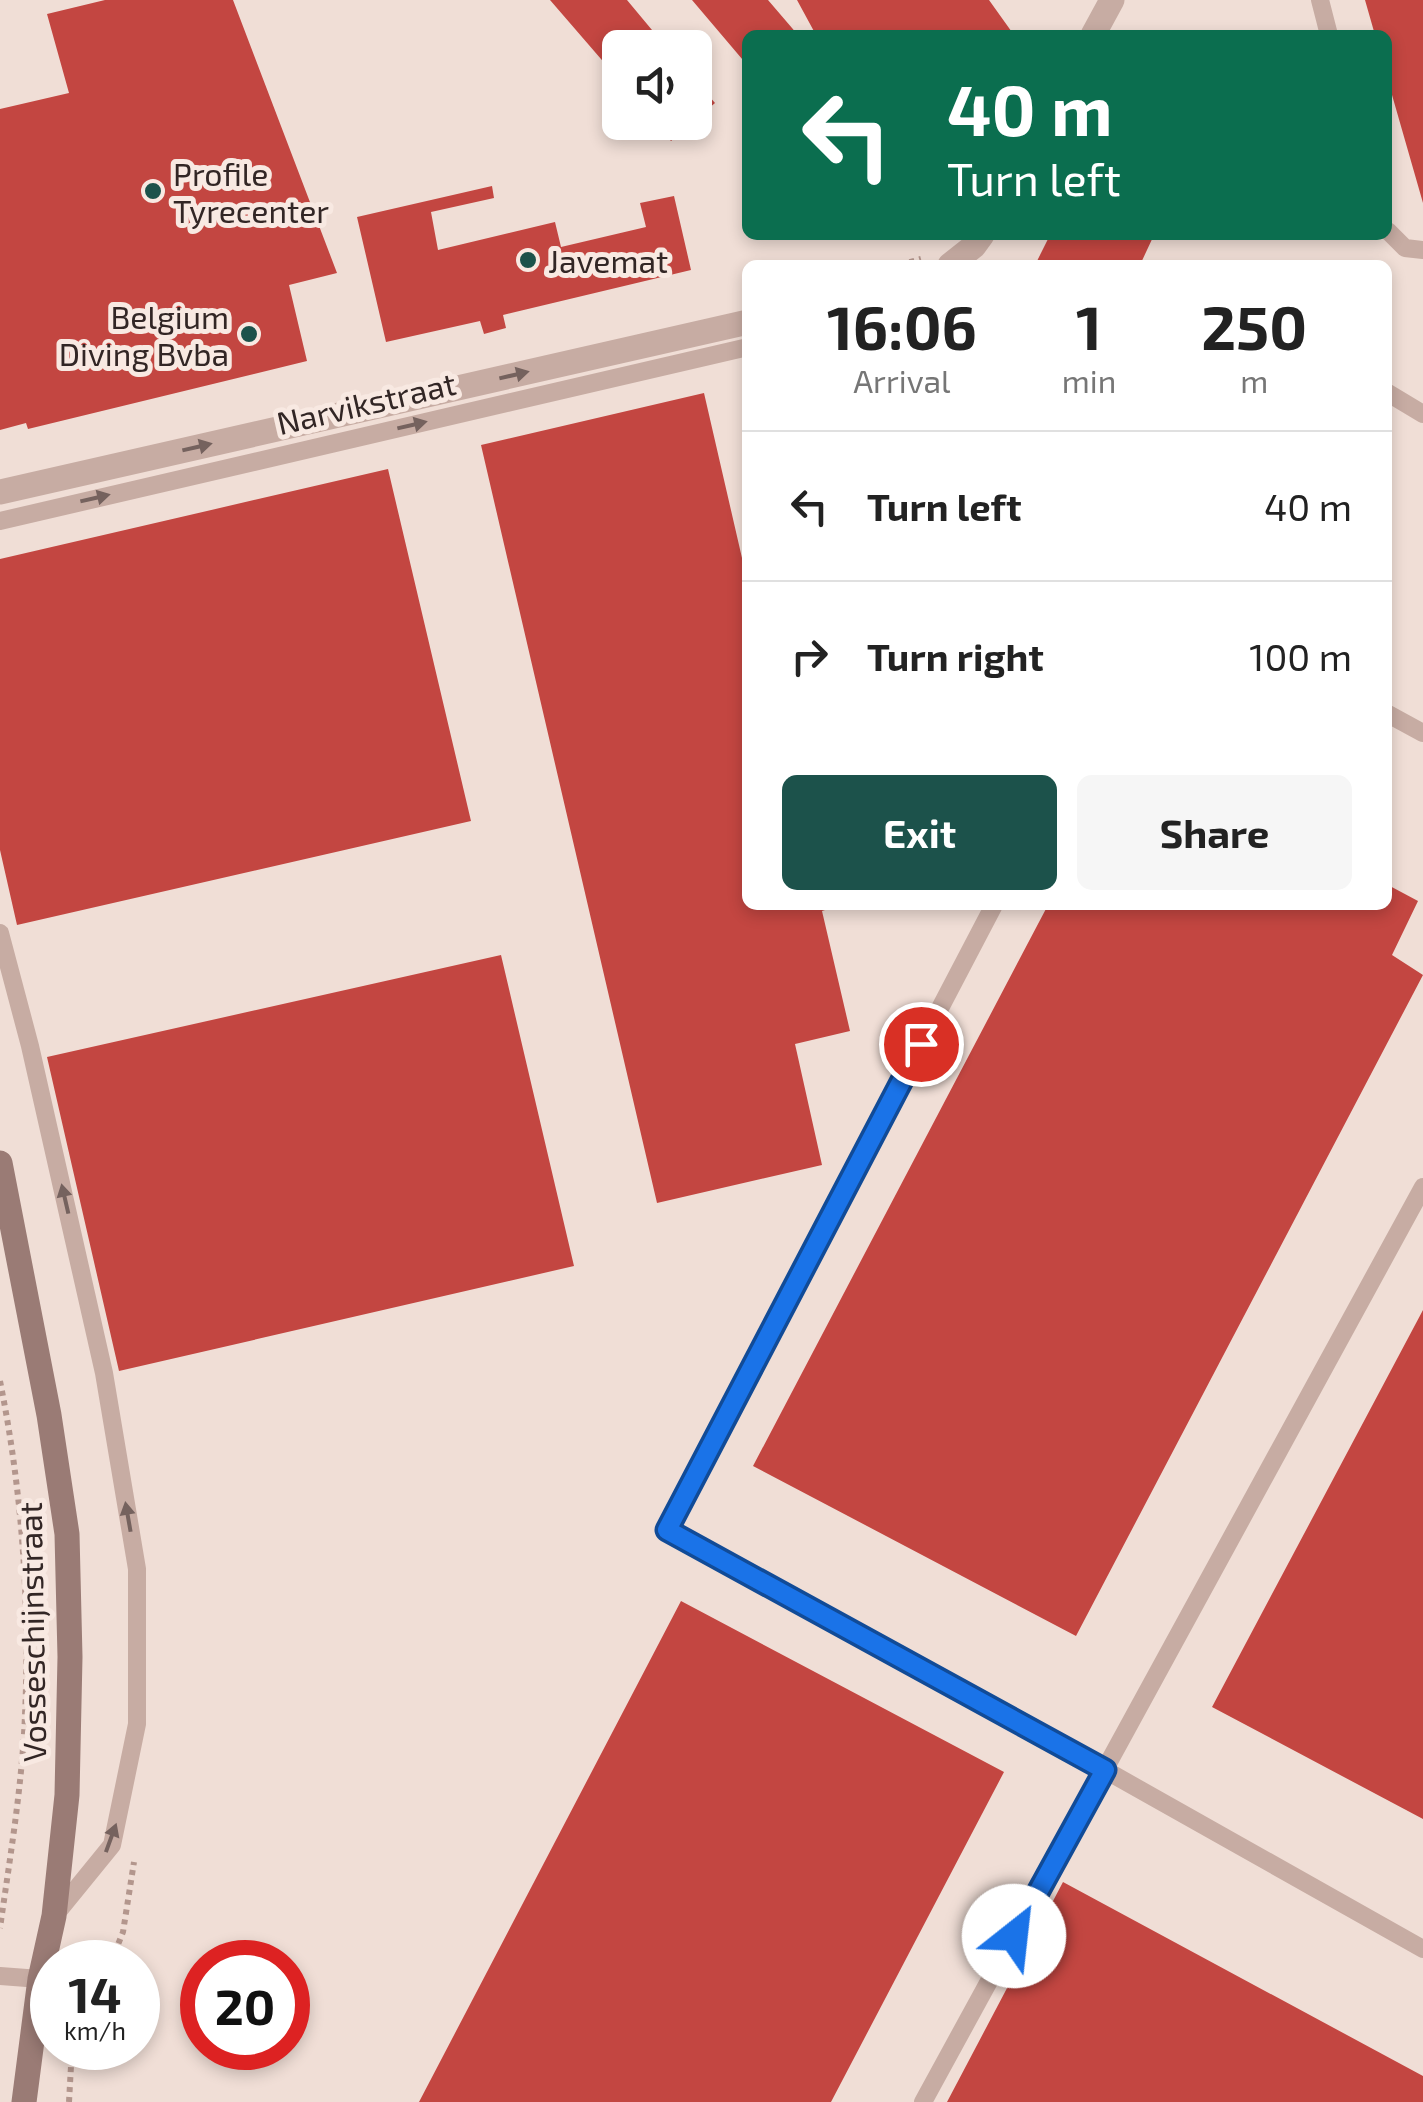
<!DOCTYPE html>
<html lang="en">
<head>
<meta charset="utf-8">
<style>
  :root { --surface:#fff; --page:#f6f6f6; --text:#222; --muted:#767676; --line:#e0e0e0; --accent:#1c524b }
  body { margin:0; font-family:"Exo 2",sans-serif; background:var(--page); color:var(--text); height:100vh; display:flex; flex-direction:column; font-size:38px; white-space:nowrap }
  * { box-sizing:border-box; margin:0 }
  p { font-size:32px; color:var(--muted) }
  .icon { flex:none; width:55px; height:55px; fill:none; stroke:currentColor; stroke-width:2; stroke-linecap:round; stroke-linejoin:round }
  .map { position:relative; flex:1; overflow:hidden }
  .drawer { position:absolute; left:742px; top:260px; width:650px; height:650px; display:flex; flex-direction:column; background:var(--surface); border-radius:15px; box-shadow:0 5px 15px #0003 }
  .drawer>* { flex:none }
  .hud { position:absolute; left:742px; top:30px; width:650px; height:210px; border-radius:15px; box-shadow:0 5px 15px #0003; background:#0b6e4f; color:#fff; overflow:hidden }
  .fabs { position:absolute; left:602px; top:30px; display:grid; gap:20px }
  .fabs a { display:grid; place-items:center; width:110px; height:110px; border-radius:15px; background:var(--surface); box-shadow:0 5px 15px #0003; font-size:50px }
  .speed { position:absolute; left:30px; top:1940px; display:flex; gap:20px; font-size:50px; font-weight:700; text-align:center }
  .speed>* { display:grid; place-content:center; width:130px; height:130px; border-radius:50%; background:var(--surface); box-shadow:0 5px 15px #0003; line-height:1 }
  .speed small { font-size:25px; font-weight:400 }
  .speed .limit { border:15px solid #d22; background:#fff; color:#111 }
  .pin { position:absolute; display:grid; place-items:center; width:85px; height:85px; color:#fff; margin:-42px; border:5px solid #fff; border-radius:50%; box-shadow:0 2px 10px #0007 }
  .me { position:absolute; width:110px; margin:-55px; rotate:29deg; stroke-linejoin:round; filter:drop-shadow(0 0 8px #0008) }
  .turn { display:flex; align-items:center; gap:35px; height:210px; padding:0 40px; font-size:45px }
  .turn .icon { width:130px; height:130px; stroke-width:2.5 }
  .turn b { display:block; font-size:70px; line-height:85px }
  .eta { display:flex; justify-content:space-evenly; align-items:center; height:170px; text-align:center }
  .eta b { font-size:60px; font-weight:700; line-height:70px }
  .cta { display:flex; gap:20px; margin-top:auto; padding:20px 40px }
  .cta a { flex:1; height:115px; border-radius:15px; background:var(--accent); color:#fff; font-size:40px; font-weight:700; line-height:115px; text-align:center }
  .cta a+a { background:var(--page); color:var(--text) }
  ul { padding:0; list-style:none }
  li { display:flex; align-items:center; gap:30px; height:150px; padding:0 40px; border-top:2px solid var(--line) }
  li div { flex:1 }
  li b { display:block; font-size:38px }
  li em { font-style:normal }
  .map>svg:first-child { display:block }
  .building { fill:#c34641 }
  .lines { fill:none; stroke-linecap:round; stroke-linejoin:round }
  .path { stroke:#b3968d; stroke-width:6; stroke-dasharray:5 5; stroke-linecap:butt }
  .lane { stroke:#c7aca3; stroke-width:18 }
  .street { stroke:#c7aca3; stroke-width:25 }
  .secondary { stroke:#9a7b75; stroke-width:25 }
  .oneway { fill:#75625e }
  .route-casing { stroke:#114b97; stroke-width:25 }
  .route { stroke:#1a73e8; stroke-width:18 }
  .poi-dot { fill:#1c524b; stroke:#f8e9e2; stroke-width:4 }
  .labels { text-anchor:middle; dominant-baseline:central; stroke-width:10; stroke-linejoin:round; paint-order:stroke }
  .poi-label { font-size:32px; fill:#322625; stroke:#f8e9e2; text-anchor:start }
  .street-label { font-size:32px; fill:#322625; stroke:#f8e9e2 }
</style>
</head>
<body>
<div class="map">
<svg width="1423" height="2102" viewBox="0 0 1423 2102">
  <rect width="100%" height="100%" fill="#f0ded6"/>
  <path class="building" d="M105,0H233L337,273L289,285L307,361L28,429L26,423L0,430V109L69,93L47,14Z
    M550,0H627L667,48H620V81Z
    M692,0H768L798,35H748V66Z
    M797,0H989L1014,35H816Z
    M1365,0H1423V203L1388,81V35H1375Z
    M695,80L715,103L695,120Z
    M655,122H692L671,141Z
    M492,186L494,198L431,212L438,250L555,222L561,247L646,227L640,203L674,196L691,270L503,315L506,328L484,334L480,321L386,342L357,217Z
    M1050,235H1154L1140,265H1035Z
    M704,393L748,584V905H840L822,911L850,1031L795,1044L822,1165L657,1203L481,445Z
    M388,469L471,821L17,925L0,850V559Z
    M1388,885L1418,901L1392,955L1423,975L1076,1636L753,1466L1048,905H1388Z
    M501,955L574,1266L119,1371L47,1057Z
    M1423,1310V1819L1212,1707Z
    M681,1601L1004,1772L831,2102H419Z
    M1063,1882L1423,2076V2102H947Z"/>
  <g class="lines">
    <path class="path" d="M900,265L921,259
      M0,1381C22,1490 30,1603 25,1715C22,1787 10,1857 0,1928
      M111,1962L123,1932L134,1862
      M69,2102L71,2066L78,2048"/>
    <path class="lane" d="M1320,0L1329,35
      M1388,231L1405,248L1423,250
      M1388,393L1423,414
      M0,521L748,347
      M1388,714L1423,733
      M994,905L667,1530L1105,1770L1423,1949
      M0,933L30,1046L104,1373L137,1569V1724L112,1845L55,1915
      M0,1976L40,1979
      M923,2102L1423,1187"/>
    <path class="street" d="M1093,35L1112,0
      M950,265L974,246L982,235
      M0,492L748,322"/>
    <path class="secondary" d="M0,1163L49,1415L67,1534L70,1657L67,1795L54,1916L40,1979L24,2102"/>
  </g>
  <defs><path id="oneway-solid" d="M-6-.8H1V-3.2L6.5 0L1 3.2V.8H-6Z" transform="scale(2.5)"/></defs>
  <g class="oneway">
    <use href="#oneway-solid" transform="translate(514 375) rotate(-13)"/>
    <use href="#oneway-solid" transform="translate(412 425) rotate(-13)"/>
    <use href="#oneway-solid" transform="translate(197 447) rotate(-13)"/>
    <use href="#oneway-solid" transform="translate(95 498) rotate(-13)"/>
    <use href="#oneway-solid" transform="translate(65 1199) rotate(-103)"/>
    <use href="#oneway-solid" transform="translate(128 1517) rotate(-100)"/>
    <use href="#oneway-solid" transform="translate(111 1838) rotate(-70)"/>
  </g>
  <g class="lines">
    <defs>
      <path id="route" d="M921,1044L667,1530L1105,1770L1014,1936"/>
    </defs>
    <use href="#route" class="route-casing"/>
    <use href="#route" class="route"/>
  </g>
  <g class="poi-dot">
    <circle cx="153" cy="191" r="10"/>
    <circle cx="528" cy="260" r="10"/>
    <circle cx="249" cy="334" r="10"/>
  </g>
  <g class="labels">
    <g class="poi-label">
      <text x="173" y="173">Profile<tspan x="173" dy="37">Tyrecenter</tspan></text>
      <text x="548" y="260">Javemat</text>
      <text x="229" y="316" text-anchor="end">Belgium<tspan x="229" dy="37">Diving Bvba</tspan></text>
    </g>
    <g class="street-label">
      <text transform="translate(366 402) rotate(-13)">Narvikstraat</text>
      <text transform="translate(31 1632) rotate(-91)">Vosseschijnstraat</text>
    </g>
  </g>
</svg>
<div class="fabs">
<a><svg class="icon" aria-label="sound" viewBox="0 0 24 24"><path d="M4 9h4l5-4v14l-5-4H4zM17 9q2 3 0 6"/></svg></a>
</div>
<div class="speed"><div>14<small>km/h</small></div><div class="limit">20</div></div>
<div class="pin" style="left:921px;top:1044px;background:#d93025"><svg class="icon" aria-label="arrive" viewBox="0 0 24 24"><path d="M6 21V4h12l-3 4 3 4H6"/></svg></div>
<svg class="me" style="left:1014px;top:1936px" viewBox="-20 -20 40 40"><circle r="19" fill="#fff"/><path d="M0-13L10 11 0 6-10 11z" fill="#1a73e8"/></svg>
<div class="hud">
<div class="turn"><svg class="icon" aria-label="left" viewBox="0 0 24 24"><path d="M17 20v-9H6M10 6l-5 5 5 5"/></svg><div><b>40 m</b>Turn left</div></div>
</div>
<section class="drawer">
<div class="eta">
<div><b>16:06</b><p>Arrival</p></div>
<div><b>1</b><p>min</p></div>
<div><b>250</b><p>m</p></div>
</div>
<ul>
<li><svg class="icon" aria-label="left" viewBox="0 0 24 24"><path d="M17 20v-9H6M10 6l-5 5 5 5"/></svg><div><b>Turn left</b></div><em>40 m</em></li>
<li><svg class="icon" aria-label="right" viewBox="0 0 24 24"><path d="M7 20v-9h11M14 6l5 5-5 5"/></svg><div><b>Turn right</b></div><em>100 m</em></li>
</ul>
<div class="cta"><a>Exit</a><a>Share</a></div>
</section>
</div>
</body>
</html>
